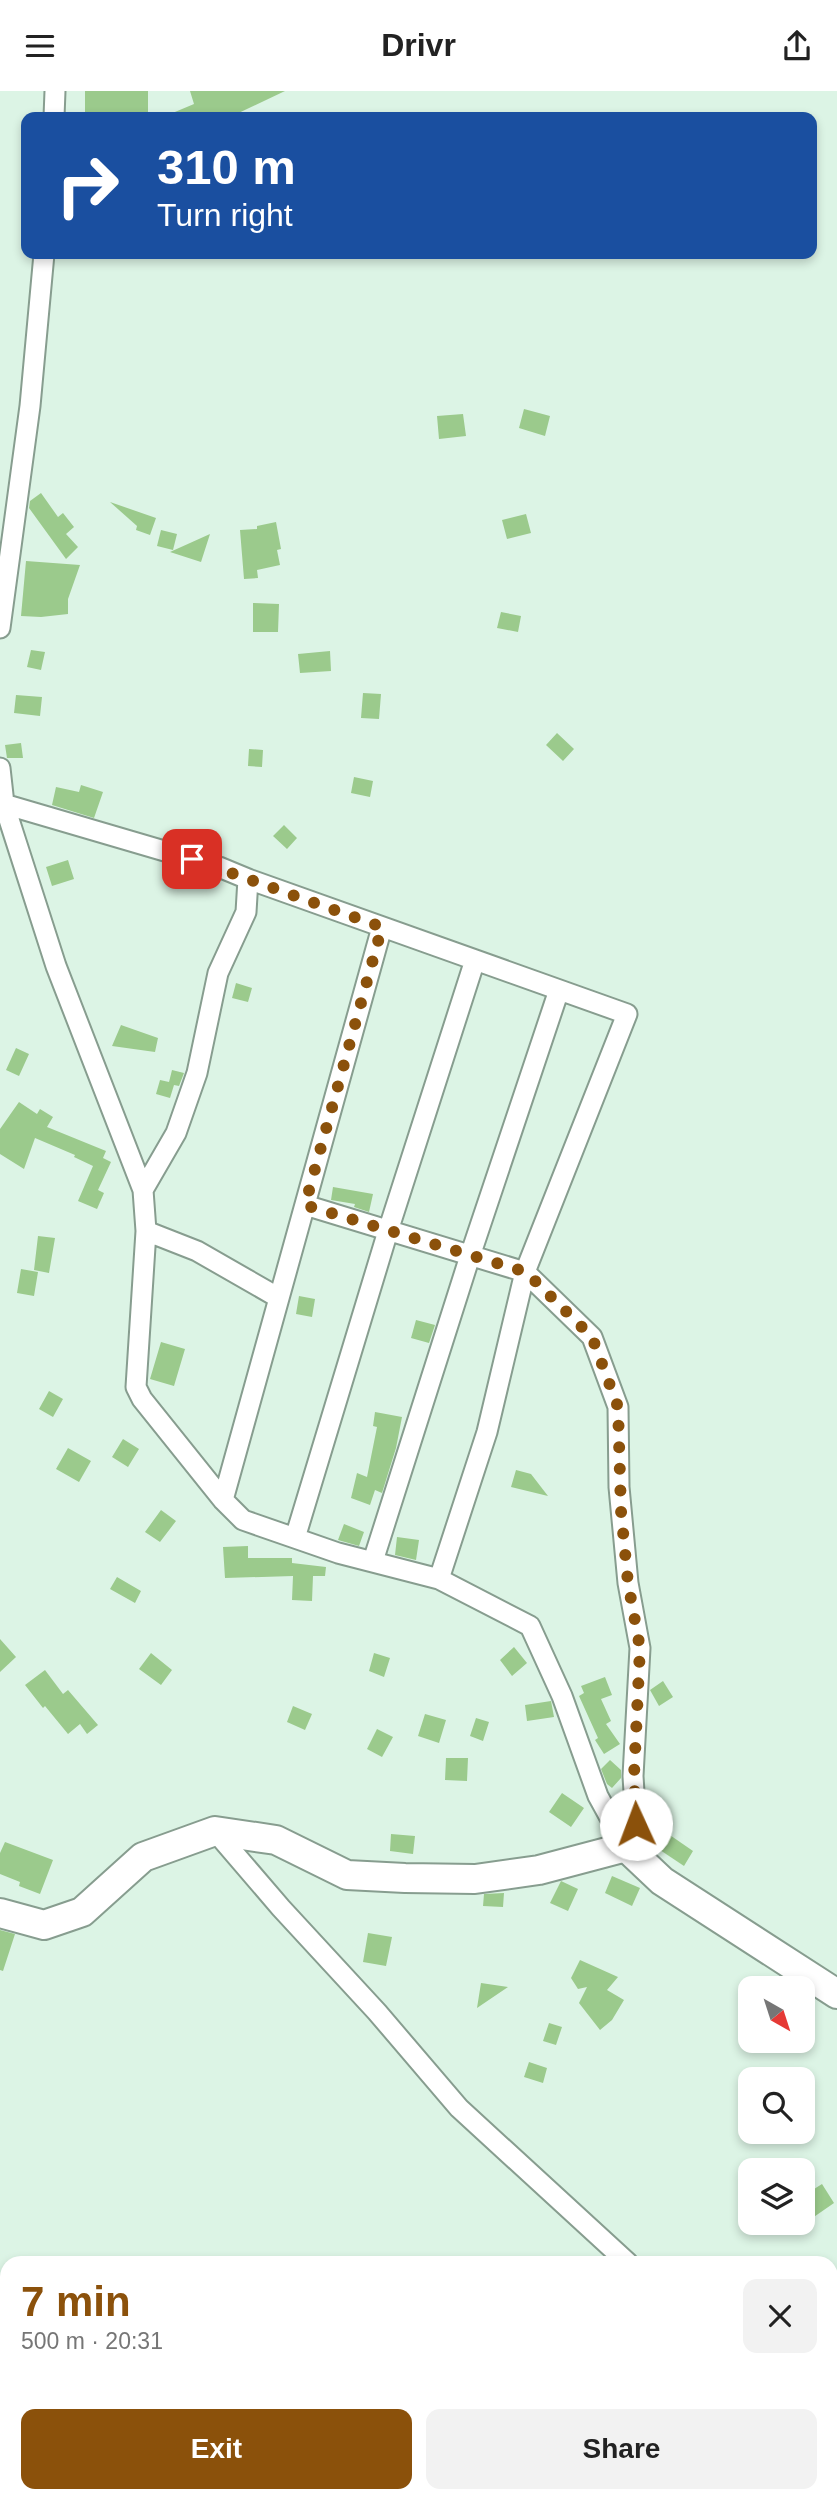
<!DOCTYPE html>
<html lang="en">
<head>
<meta charset="utf-8">
<style>
  :root { --surface:#fff; --page:#f2f2f2; --text:#222; --muted:#767676; --accent:#8b510b }
  body { margin:0; font-family:Helvetica,sans-serif; background:var(--page); color:var(--text); height:100vh; display:flex; flex-direction:column; font-size:26px; white-space:nowrap }
  * { box-sizing:border-box; margin:0 }
  p { font-size:23px; color:var(--muted) }
  .icon { flex:none; width:38px; height:38px; fill:none; stroke:currentColor; stroke-width:2; stroke-linecap:round; stroke-linejoin:round }
  .map { position:relative; flex:1; overflow:hidden }
  .sheet { position:absolute; left:0px; top:2165px; width:838px; height:247px; display:flex; flex-direction:column; background:var(--surface); border-radius:21px 21px 0 0; box-shadow:0 4px 10px #0003 }
  .sheet>* { flex:none }
  .banner { position:absolute; left:21px; top:21px; width:796px; height:147px; border-radius:14px; box-shadow:0 4px 10px #0003; background:#1a4fa0; color:#fff; overflow:hidden }
  .needle { width:46px; rotate:141deg }
  .fabs { position:absolute; left:738px; top:1885px; display:grid; gap:14px }
  .fabs a { display:grid; place-items:center; width:77px; height:77px; border-radius:14px; background:var(--surface); box-shadow:0 4px 10px #0003; font-size:35px }
  .pin { position:absolute; display:grid; place-items:center; width:60px; height:60px; color:#fff; margin:-30px; border-radius:14px; box-shadow:0 4px 10px #0006 }
  .me { position:absolute; width:77px; margin:-38px; rotate:358deg; stroke-linejoin:round; filter:drop-shadow(0 0 5px #0008) }
  .turn { display:flex; align-items:center; gap:24px; height:147px; padding:0 21px; font-size:32px }
  .turn .icon { width:91px; height:91px; stroke-width:2.5 }
  .turn b { display:block; font-size:49px; line-height:60px }
  .round { display:grid; place-items:center; flex:none; width:74px; height:74px; border-radius:14px; background:var(--page) }
  .headline { display:flex; align-items:center; justify-content:space-between; height:119px; padding:0 21px }
  h1 { font-size:42px; font-weight:700; line-height:52px; color:var(--accent) }
  .primary-button { display:flex; gap:14px; margin-top:auto; padding:14px 21px }
  .primary-button a { flex:1; height:80px; border-radius:14px; background:var(--accent); color:#fff; font-size:28px; font-weight:700; line-height:80px; text-align:center }
  .primary-button a+a { background:var(--page); color:var(--text) }
  header { display:flex; justify-content:space-between; align-items:center; height:91px; padding:0 21px; background:var(--surface); font-size:32px; font-weight:700 }
  .map>svg:first-child { display:block }
  .lines { fill:none; stroke-linecap:round; stroke-linejoin:round }
  .river { stroke:#69d4d4; stroke-width:32 }
  .building { fill:#9bca8c }
  .street-casing { stroke:#879d8f; stroke-width:23 }
  .secondary-casing { stroke:#879d8f; stroke-width:32 }
  .street { stroke:#fff; stroke-width:19 }
  .secondary { stroke:#fff; stroke-width:28 }
  .route { stroke:#8b510b; stroke-width:12; stroke-dasharray:0 21.6 }
</style>
</head>
<body>
<header><svg class="icon" aria-label="menu" viewBox="0 0 24 24"><path d="M4 6h16M4 12h16M4 18h16"/></svg>Drivr<svg class="icon" aria-label="share" viewBox="0 0 24 24"><path d="M12 15V3M7 8l5-5 5 5M5 13v7h14v-7"/></svg></header>
<div class="map">
<svg width="837" height="2410" viewBox="0 0 837 2410">
  <rect width="100%" height="100%" fill="#dcf4e5"/>
  <g class="lines">
    <path class="river" d="M0,2224L7,2223
      M482,2404L483,2410"/>
  </g>
  <path class="building" d="M85,0H148V26H85Z
    M190,0H285L230,26H163L194,13Z
    M524,318L550,325L545,345L519,337Z
    M463,323L466,345L439,348L437,325Z
    M41,402L58,426L63,422L74,436L66,443L78,456L66,468L29,417L30,410Z
    M110,411L156,427L150,444L136,439L137,435Z
    M526,423L531,442L507,448L502,429Z
    M276,431L281,458L277,459L280,474L257,479L258,487L244,488L240,439L257,438V435Z
    M161,439L177,443L173,459L157,455Z
    M210,443L201,471L170,461Z
    M26,470L80,474L68,508V523L41,526L21,525Z
    M253,512L279,513L278,541H253Z
    M501,521L521,525L518,541L497,537Z
    M31,559L45,561L41,579L27,576Z
    M330,560L331,580L300,582L298,563Z
    M363,602L381,603L379,628L361,627Z
    M16,604L42,606L40,625L14,622Z
    M557,642L574,658L563,670L546,654Z
    M21,652L23,667H7L5,654Z
    M249,658L263,659L262,676L248,675Z
    M354,686L373,690L370,706L351,702Z
    M81,694L103,701L94,727L52,714L56,696L79,701Z
    M284,734L297,747L287,758L273,745Z
    M68,769L74,788L52,795L46,776Z
    M236,892L252,897L248,911L232,907Z
    M121,934L158,947L155,961L112,955Z
    M16,957L29,963L19,985L6,979Z
    M172,979L184,982L179,995L174,994L170,1007L156,1003L160,989L169,991Z
    M19,1011L37,1023L40,1018L53,1026L47,1036L106,1060L103,1067L111,1071L98,1099L104,1102L97,1118L78,1110L93,1075L74,1066L75,1064L35,1047L24,1078L0,1063V1038Z
    M333,1096L373,1103L369,1121L354,1116L355,1113L331,1109Z
    M38,1145L55,1147L49,1182L34,1179Z
    M21,1178L38,1181L34,1205L17,1202Z
    M299,1205L315,1208L312,1226L296,1223Z
    M416,1229L435,1234L429,1252L411,1247Z
    M161,1251L185,1258L174,1295L150,1288Z
    M49,1300L63,1308L53,1326L39,1318Z
    M375,1321L402,1326L396,1357L382,1402L375,1399L370,1414L351,1407L357,1382L367,1386L377,1336L373,1335Z
    M123,1348L139,1358L128,1376L112,1366Z
    M68,1357L91,1370L79,1391L56,1378Z
    M516,1379L531,1383L548,1405L511,1396Z
    M161,1419L176,1430L160,1451L145,1441Z
    M344,1433L364,1441L359,1455L338,1449Z
    M397,1446L419,1449L416,1469L395,1464Z
    M248,1455V1467H292V1472L326,1476L325,1485H313L312,1510L292,1509L293,1485L225,1487L223,1456Z
    M117,1486L141,1500L135,1512L110,1498Z
    M0,1548L16,1566L0,1581Z
    M514,1556L527,1572L512,1585L500,1569Z
    M151,1562L172,1579L161,1594L139,1578Z
    M374,1562L390,1567L384,1586L369,1580Z
    M45,1579L63,1603L68,1599L98,1634L87,1643L80,1633L68,1643L45,1615L43,1617L25,1594Z
    M605,1586L612,1604L601,1608L611,1630L606,1633L620,1653L604,1663L595,1649L598,1647L579,1605L584,1602L581,1595Z
    M663,1590L673,1606L659,1615L650,1599Z
    M551,1610L554,1626L527,1630L525,1614Z
    M293,1615L312,1623L305,1639L287,1631Z
    M425,1623L446,1629L439,1652L418,1645Z
    M476,1627L489,1631L483,1650L470,1645Z
    M377,1638L393,1646L382,1666L367,1658Z
    M446,1667H468L467,1690L445,1689Z
    M610,1669L621,1679V1687L612,1697L607,1693L601,1678Z
    M562,1702L584,1717L571,1736L549,1721Z
    M664,1740L693,1760L684,1775L654,1755Z
    M391,1743L415,1745L413,1763L390,1760Z
    M5,1751L53,1769L40,1803L19,1795L20,1791L0,1783V1762Z
    M612,1785L640,1797L632,1815L605,1802Z
    M561,1790L578,1798L568,1820L550,1812Z
    M504,1802L503,1816L483,1815L484,1803Z
    M0,1839L15,1843L3,1880L0,1879Z
    M368,1842L392,1846L386,1875L363,1871Z
    M580,1869L618,1886L607,1899L624,1909L612,1929L600,1939L579,1912L587,1896L578,1898L571,1887Z
    M481,1892L508,1896L477,1917Z
    M549,1932L562,1936L556,1954L543,1950Z
    M529,1971L547,1977L543,1992L524,1986Z
    M822,2093L834,2112L808,2130L803,2123V2105Z"/>
  <g class="lines">
    <defs>
      <path id="street" d="M54,26L55,0
        M0,537L30,315L44,163
        M0,677L4,713L56,875L143,1099L146,1140L136,1296L142,1308L223,1409L243,1429L338,1462L439,1488L530,1535L562,1605L598,1705L626,1756
        M4,713L219,776L248,788L246,821L218,882L197,982L176,1042L143,1099
        M248,788L627,923L525,1181L487,1341L439,1488
        M305,1114L525,1181L592,1246L618,1316L619,1396L628,1492L640,1557L633,1685L636,1733L626,1756
        M146,1140L197,1160L279,1207
        M223,1409L382,836
        M295,1447L388,1140L475,869
        M373,1470L470,1165L559,899
        M215,1740L281,1817L377,1921L459,2017L628,2172
        M831,2356L837,2362"/>
      <path id="secondary" d="M0,1822L44,1834L82,1821L143,1766L215,1740L276,1749L347,1784L405,1787L475,1788L539,1779L626,1756L662,1790L837,1903"/>
    </defs>
    <use href="#street" class="street-casing"/>
    <use href="#secondary" class="secondary-casing"/>
    <use href="#street" class="street"/>
    <use href="#secondary" class="secondary"/>
  </g>
  <g class="lines">
    <path class="route" d="M192,768L382,836L305,1114L526,1181L592,1246L618,1316L621,1420L628,1492L640,1557L634,1685L636,1733"/>
  </g>
</svg>
<div class="fabs">
<a><svg class="needle" viewBox="-14 -14 28 28"><path d="M0-13l5 13h-10z" fill="#e53935"/><path d="M0 13l5-13h-10z" fill="#767676"/></svg></a>
<a><svg class="icon" aria-label="search" viewBox="0 0 24 24"><circle cx="10" cy="10" r="6"/><path d="M15 15l6 6"/></svg></a>
<a><svg class="icon" aria-label="layers" viewBox="0 0 24 24"><path d="M12 4l9 5-9 5-9-5zM3 14l9 5 9-5"/></svg></a>
</div>
<div class="pin" style="left:192px;top:768px;background:#d93025"><svg class="icon" aria-label="arrive" viewBox="0 0 24 24"><path d="M6 21V4h12l-3 4 3 4H6"/></svg></div>
<svg class="me" style="left:636px;top:1733px" viewBox="-20 -20 40 40"><circle r="19" fill="#fff"/><path d="M0-13L10 11 0 6-10 11z" fill="#8b510b"/></svg>
<div class="banner">
<div class="turn"><svg class="icon" aria-label="right" viewBox="0 0 24 24"><path d="M7 20v-9h11M14 6l5 5-5 5"/></svg><div><b>310 m</b>Turn right</div></div>
</div>
<section class="sheet">
<div class="headline"><div><h1>7 min</h1><p>500 m · 20:31</p></div><a class="round"><svg class="icon" aria-label="close" viewBox="0 0 24 24"><path d="M6 6l12 12M18 6L6 18"/></svg></a></div>
<div class="primary-button"><a>Exit</a><a>Share</a></div>
</section>
</div>
</body>
</html>
